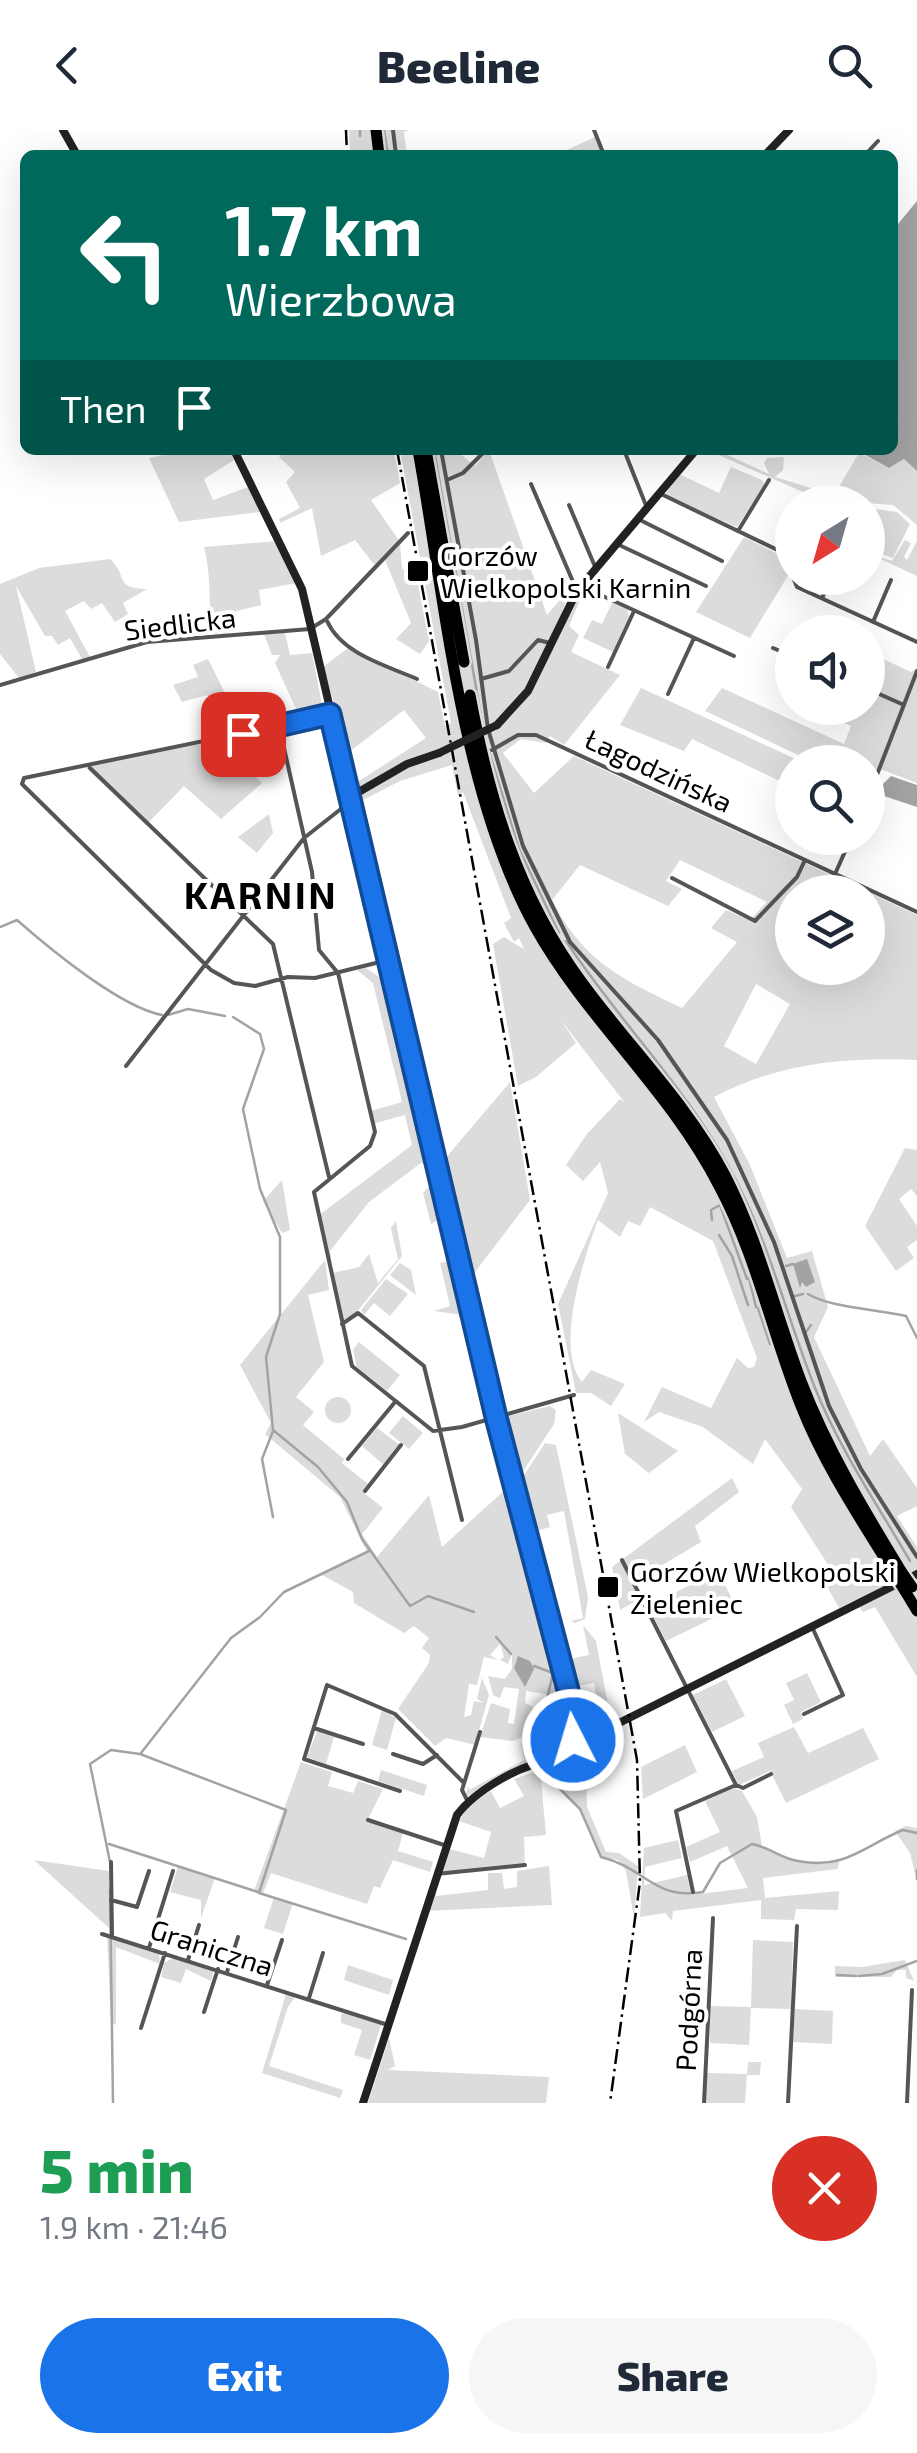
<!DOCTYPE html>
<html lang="en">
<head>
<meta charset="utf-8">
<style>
  :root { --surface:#fff; --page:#f6f6f7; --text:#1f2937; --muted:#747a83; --accent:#1a73e8 }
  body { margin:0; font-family:"Exo 2",sans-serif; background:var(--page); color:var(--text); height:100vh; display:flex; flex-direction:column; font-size:38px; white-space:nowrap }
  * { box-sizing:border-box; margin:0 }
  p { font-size:32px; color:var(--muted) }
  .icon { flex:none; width:55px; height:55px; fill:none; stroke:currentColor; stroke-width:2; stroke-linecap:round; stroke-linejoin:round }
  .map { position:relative; height:1973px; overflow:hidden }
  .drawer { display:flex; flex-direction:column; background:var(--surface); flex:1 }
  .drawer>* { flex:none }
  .top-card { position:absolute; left:20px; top:20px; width:878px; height:305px; border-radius:15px; box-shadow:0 10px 40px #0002; background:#00695c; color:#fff; overflow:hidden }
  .needle { width:65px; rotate:217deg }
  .tools { position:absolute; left:775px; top:355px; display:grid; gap:20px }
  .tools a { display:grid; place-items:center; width:110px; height:110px; border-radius:50%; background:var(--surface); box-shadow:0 10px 40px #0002; font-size:50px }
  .pin { position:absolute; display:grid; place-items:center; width:85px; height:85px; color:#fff; margin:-42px; border-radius:20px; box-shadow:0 5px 15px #0006 }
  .me { position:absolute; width:110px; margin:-55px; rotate:355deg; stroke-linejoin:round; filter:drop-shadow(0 0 8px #0008) }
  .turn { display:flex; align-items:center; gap:35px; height:210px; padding:0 40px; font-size:45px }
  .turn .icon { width:130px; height:130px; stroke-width:2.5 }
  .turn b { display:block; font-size:70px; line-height:85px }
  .then { display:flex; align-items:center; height:95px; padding:0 40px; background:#0003; gap:20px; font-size:38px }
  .round { display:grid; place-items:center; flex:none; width:105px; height:105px; border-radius:52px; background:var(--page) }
  .overview { display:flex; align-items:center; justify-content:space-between; height:170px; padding:0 40px }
  h1 { font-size:60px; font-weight:800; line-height:75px; color:#1e9e55 }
  .cta { display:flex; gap:20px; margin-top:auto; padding:20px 40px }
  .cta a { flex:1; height:115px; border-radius:60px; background:var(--accent); color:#fff; font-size:40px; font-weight:800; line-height:115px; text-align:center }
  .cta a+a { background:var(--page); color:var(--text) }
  header { display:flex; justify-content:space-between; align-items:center; height:130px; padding:0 40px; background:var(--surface); font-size:45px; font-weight:800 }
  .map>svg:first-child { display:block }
  .green { fill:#dcdcdc; fill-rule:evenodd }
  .water { fill:#a3a3a3 }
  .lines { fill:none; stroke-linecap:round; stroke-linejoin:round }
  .stream { stroke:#a3a3a3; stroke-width:2.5 }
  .highway-casing { stroke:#dbdbdb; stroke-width:16 }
  .street { stroke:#555; stroke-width:4 }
  .secondary { stroke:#222; stroke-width:8 }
  .highway { stroke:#000; stroke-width:11 }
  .rail { stroke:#000; stroke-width:2.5; stroke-dasharray:15 5 2.5 5; stroke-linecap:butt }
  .highway-bridge-casing { stroke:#dbdbdb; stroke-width:16; stroke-linecap:butt }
  .secondary-bridge { stroke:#222; stroke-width:8 }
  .highway-bridge { stroke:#000; stroke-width:11 }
  .route-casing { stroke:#114b97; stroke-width:25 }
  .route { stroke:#1a73e8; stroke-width:18 }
  .poi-dot { fill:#000; stroke:#fff; stroke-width:4 }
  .labels { text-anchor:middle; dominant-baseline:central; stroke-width:8; stroke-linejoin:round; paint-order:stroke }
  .poi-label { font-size:28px; fill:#000; stroke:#fff; text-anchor:start }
  .street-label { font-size:28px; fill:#000; stroke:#fff }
  .district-label { font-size:38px; font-weight:bold; letter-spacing:2.5px; fill:#000; stroke:#fff }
</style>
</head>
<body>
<header><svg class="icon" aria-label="back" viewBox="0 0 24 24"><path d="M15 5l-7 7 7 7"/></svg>Beeline<svg class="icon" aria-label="search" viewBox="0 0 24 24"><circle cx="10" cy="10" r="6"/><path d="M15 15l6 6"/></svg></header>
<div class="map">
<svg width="917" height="1973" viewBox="0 0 917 1973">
  <rect width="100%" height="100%" fill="#fff"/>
  <path class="green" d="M349,0H409L404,2L407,25H350Z
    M595,7L601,19L587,25H556Z
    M186,320H229L234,330L204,349L213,370L248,357L260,382L179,392L149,328Z
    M285,320H394L400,353L371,370L400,412L402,439L414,438L416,444L429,511L420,524L396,509L411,493L385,430L376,437L355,410L321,426L312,378L280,393L279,389L300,378L286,352L295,342L279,327Z
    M400,320H456L475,336L489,320L547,485L572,456L558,492L584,461L569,496L579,505L571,522L620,545L564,615L550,606L546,613L521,609L503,623L534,663L574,626L917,785V930C844,927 779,933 714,967L750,1035L787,1128L812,1121L828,1177L814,1207L870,1326L883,1309L917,1358V1376L897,1386L917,1417V1547L875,1477L863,1482L855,1470L839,1478L824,1451L834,1444L791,1377L802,1359L765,1309L753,1334L703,1297L659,1282L644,1292L662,1257L711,1278L737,1228L748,1238L754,1237L757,1228L713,1111L650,1077L640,1096L628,1091L620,1107L598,1090C584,1128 554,1218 582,1252L591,1240L625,1254L611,1276L591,1263H576L558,1174L608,1063L600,1032L583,1051L566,1035L587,1004L620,969L625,973L560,889L576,913L536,947L518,956L493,814L504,807L524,819L519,808L514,812L504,793L511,788L463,662L458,666L452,635L400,651L361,671L356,653L426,608L404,580L349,622L323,537L348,518L438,562L445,596L451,593ZM680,730L767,772L750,790L726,780L711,798L737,812L682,878C621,849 583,831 552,770L580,735L668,776L682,759L666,751ZM792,762H868V838H792ZM756,854L790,874L756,934L724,916Z
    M707,320H717L769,344L764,333L767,328L784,327L783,340L775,347L834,365L859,323L889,338L904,329L917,341V395L893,375L839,371L827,364L812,366Z
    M731,337L762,350L764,355L737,397L665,365L679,344L719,363Z
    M868,378L897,382L910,394L893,428L868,419L872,418L868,417Z
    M744,407L792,431V439L750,508L696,482Z
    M905,410L911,413L904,427L907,430L917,411V446L868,423L892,431Z
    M277,411L297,453L259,460L261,475L224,484L226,503L212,504C208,475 212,446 204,417Z
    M110,429C128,445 114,459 147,459L123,473L128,484L115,492L102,473L91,479L84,471L65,481L90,527L82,529L70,508L58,515L52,506H45L16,456L36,542L19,548L0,524V454L39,438Z
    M612,473L627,479L629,486L613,522L583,508L592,490L602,494Z
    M285,503L290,525L312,523L324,585L302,592L275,533L280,525H272L264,504Z
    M868,522L911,542L917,538V653L880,639L868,667V632H813L705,581L722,558L844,614L851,596L826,585L830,578H868Z
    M208,529L231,575L216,579L207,565L182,572L173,555L198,547L193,535Z
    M641,558L802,632H792V657L692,609L684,621L620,595Z
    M218,609L262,653L221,689L184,656L146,695L84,636Z
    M269,684L273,703L257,723L238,707Z
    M366,838L385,851L427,1035L421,1033L369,1072L330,1121L332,1133L318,1086L412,1015L405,985L372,994L371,981L402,972L373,853L357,840Z
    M510,952L530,1070L472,1146L444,1030Z
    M905,1018L917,1020V1066L911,1059L899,1069L917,1096V1110L907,1117L914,1128L896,1141L865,1096Z
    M282,1050L290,1100L282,1103L263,1071Z
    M433,1052L440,1059L433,1061L440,1062L443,1087L431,1094L423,1063Z
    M445,1089L492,1284L487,1287L442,1093Z
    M396,1091L402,1126L356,1183L343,1190L333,1143L359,1137L369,1124L378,1153L398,1129L391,1098Z
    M325,1130L329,1160L308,1165L324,1232L296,1267L314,1282L303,1295L344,1329L342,1333L368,1354L363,1362L383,1378L362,1404L377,1427L429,1365L442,1417L507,1358L565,1567L526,1561L525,1573L532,1576L536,1589L541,1590L538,1601L513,1611L480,1607L491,1573L510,1579L508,1593L514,1594L519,1559L504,1557L500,1568L493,1565L488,1546L505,1549L512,1539V1524L508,1534L500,1530L504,1527L500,1514L490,1525L498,1530L484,1527L477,1555L469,1554L464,1587L471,1585L474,1571L484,1573L477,1569L482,1548L489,1565L475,1615L446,1608L435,1616L398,1579L429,1533L430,1525L422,1518L429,1508L414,1496L404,1503L354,1473L353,1462L322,1445L367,1422L340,1367L265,1304L271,1293L240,1235Z
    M450,1131L462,1185L434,1181L450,1176L440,1133Z
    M400,1133L411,1140L416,1165L390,1145Z
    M386,1149L408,1164L390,1186L374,1173L364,1185L361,1180Z
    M359,1212L400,1245L387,1261L357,1237L353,1220Z
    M325 1280a13 13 0 1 1 26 0a13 13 0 1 1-26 0Z
    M550,1276L556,1280L554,1294L520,1346L505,1287Z
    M618,1283L678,1321L649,1343L625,1324Z
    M403,1286L423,1303L409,1319L389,1303Z
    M377,1298L400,1315L384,1335L362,1316Z
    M545,1313L556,1315L588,1467L585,1489L575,1493L571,1491L583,1488L564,1381L547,1385L550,1397L530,1403L521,1350Z
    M732,1348L739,1362L695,1396L701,1412L634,1452L641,1468L620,1480L612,1437Z
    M718,1441L736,1477L666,1511L654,1488L678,1476L672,1464Z
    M583,1495L596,1511L610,1586L602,1599L594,1553L568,1558L560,1531L589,1525Z
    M807,1543L821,1572L801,1582L803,1589L793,1594L784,1575L794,1570L786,1553Z
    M726,1549L745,1586L712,1602L693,1565Z
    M549,1566L566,1570C568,1624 510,1649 466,1666L468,1656L469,1660L524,1630L521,1614L550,1600L554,1581L546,1577Z
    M382,1580L396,1588L387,1620L372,1615Z
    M794,1597L808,1623L863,1598L879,1629L786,1673L770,1641L739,1655L732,1641L764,1627L758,1613Z
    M317,1601L334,1607L326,1634L307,1627Z
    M606,1606L586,1640L587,1677L606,1722L619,1723L638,1736L634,1788L626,1741L618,1730L601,1727L580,1679L540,1639L546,1705L524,1707L525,1735L439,1744L449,1719L484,1728L491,1702L459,1691L471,1673L491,1661L500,1678L524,1666L514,1649L551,1636L575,1640Z
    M685,1615L697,1642L643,1669L641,1637Z
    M301,1632L332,1642L328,1656L353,1663L358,1651L383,1659L367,1691L403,1703L398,1721L433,1732L430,1742L393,1730L380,1758L374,1756L367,1774L271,1743L263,1763L254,1761Z
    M381,1640L427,1655L424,1666L378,1651Z
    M734,1658L742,1661L757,1687L762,1716L795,1731L839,1732L838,1739L763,1748L765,1768L839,1761L838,1780L796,1779L794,1790L761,1789V1770L673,1781L672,1791L665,1783L640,1787L644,1718L678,1710L682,1728L645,1737L644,1755L687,1745L691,1765L748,1758L727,1716L690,1732L686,1717L720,1702L705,1671Z
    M906,1696L917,1698V1751L910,1723L895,1701Z
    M34,1730L109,1741V1798Z
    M178,1736L215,1748L201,1788V1770L170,1762Z
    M549,1736L552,1775L426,1781L437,1746L436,1766L488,1760V1743H502L504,1759L517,1757V1741Z
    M274,1767L293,1773L283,1804L264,1798Z
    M107,1806L159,1823L160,1834L116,1817V1895L111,1893Z
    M753,1810L793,1812L791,1879L751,1878L749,1915L710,1913V1876L751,1877Z
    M173,1828L214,1840L211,1851L186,1839L181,1853L161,1847L164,1833Z
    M905,1830L914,1851L906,1848V1840H897L891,1847H835V1836L862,1837Z
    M348,1835L393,1850L389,1865L344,1850Z
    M286,1864L295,1867L288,1877L269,1936L343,1960L340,1968L262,1943Z
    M795,1879L833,1881L832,1914L793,1912Z
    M346,1883L381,1895L370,1930L354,1925L362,1900L341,1893V1884Z
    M389,1908L395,1936L388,1940L549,1947L546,1973H368Z
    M748,1932H761L760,1945H747L745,1973H705L707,1943L747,1944Z"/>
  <path class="water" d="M917,71V341L904,329L889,338L856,320H892L893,100Z
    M891,646L917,655V677L884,666L883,654Z
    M807,1129L815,1152L806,1157L802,1152L800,1158L793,1134Z
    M518,1526L530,1531L534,1539L525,1557L514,1538Z"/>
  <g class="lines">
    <path class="stream" d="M360,0V6
      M384,0L388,25
      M434,320L483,597
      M488,618L519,719L559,803
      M0,797L17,790C50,819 120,877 162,885
      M566,811C617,889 685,956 730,1039C768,1108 786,1185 815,1258C840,1320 877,1374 910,1431
      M168,885L188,879L225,886
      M233,887L260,904L264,919L243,979L260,1059L280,1107V1184L266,1227L273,1300L318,1337L347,1372L362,1409L410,1476L428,1466L474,1482
      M712,1090L711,1080L720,1075L747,1149
      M719,1105L732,1126L748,1175
      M786,1136L793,1134
      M749,1148L756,1177
      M808,1164C831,1178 877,1179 906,1186L917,1208
      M795,1166L803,1164
      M758,1178L770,1214
      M806,1202L811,1195
      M273,1301L262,1329L273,1387
      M496,1507L511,1524
      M527,1606L526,1597L536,1592L540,1576L546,1574L553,1543L534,1536
      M528,1613L534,1629
      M141,1623L231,1508L260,1487L284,1462L369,1421
      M538,1637L580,1679L601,1727C646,1738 653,1770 703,1762L720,1733L752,1714C769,1717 782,1729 798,1731C846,1740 863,1716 903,1700L917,1703
      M109,1714L258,1762
      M110,1732L90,1634L111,1620L140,1624L286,1680L259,1763L406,1809
      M917,1740V1749
      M110,1760L113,1973
      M837,1845L856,1846
      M859,1846L882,1844L917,1831"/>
    <defs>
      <path id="highway" d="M376,0L379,25
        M418,320C445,470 461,664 535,797C587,890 670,960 719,1056C756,1125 772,1203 801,1276C825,1337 863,1393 897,1448
        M426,320L464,532
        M470,565C489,668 518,766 581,851C629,917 687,973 725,1045C759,1111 775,1182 801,1251C827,1319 865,1382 903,1444
        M905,1461L917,1481"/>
    </defs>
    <use href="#highway" class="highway-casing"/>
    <path class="street" d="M393,0L396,25
      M594,0L604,25
      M865,25L878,11
      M441,320L476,510L488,599L523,716L570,812L658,910L727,1010L774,1112L829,1276L861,1339L917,1427
      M624,320L647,378
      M447,350L463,343L486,320
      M531,354L577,461
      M661,364L792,427
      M569,375L596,439
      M638,389L722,431
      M738,401L769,350
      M617,414L706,456
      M792,445L797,457L917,512
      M581,456L734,526
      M822,468L832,448
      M327,491C342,524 385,535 417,549
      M873,492L891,450
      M773,518L792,526
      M608,537L634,481
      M481,549L509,541L538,510L550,513
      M0,555L147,512L310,499L326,489L408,403
      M868,559L904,575
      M668,564L694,508
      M330,585L24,648L22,654L211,840L234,853L255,856L288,847L315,848L388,830
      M279,596L312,742L319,820L338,843L375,1002L370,1016L314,1062L352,1236L433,1301L462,1297L574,1265
      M492,620L518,605H536L917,782
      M90,638L273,814L329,1047
      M868,668L917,541
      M835,744L851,708
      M672,748L755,791L797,747L805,730
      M126,936L304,708L351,671
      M342,1194L358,1183L424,1236L462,1390
      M348,1329L395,1272
      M365,1361L401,1315
      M622,1430L736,1655L676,1681L693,1762
      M804,1584L843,1565L813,1499
      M314,1598L363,1614
      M393,1624L423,1634L437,1625
      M736,1655L743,1658L771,1644
      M400,1661L304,1629L327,1555L395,1584L464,1653
      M468,1672L462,1660L480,1602
      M368,1690L444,1715
      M111,1732L112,1806
      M436,1744L525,1735
      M111,1770L137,1777L149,1741
      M102,1804L388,1895
      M149,1818L173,1741
      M188,1830L199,1795
      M227,1842L238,1807
      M267,1855L282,1810
      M309,1868L323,1823
      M204,1882L218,1839
      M141,1898L165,1823
      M704,1973L713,1788
      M788,1973L797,1796
      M907,1973L912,1860"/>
    <path class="secondary" d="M63,0L77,25
      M765,25L789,0
      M234,320L302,459L496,1287L569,1560L575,1613
      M497,595L528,561L577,461L696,320
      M350,667L407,634L439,623
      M577,1614L917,1444
      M541,1630L564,1609L569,1596
      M363,1973L457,1685C474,1662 521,1633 552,1631C561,1631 565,1636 574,1634L598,1606"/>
    <use href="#highway" class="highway"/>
    <path class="rail" d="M346,0L347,25
      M397,320L637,1630L640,1752L610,1973"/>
    <defs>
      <path id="highway-bridge" d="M903,1444L912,1457
        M897,1448L905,1461"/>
    </defs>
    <use href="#highway-bridge" class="highway-bridge-casing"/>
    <path class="secondary-bridge" d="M439,623L497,595"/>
    <use href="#highway-bridge" class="highway-bridge"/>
  </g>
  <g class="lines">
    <defs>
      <path id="route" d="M243,604L330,584L496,1287L568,1560L573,1610"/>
    </defs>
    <use href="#route" class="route-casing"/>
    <use href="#route" class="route"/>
  </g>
  <g class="poi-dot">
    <rect x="406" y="429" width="24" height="24" rx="5"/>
    <rect x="596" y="1445" width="24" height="24" rx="5"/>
  </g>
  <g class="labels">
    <g class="poi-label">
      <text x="440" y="425">Gorzów<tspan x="440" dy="32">Wielkopolski Karnin</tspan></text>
      <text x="630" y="1441">Gorzów Wielkopolski<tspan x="630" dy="32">Zieleniec</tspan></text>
    </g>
    <g class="street-label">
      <text transform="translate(180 493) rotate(-7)">Siedlicka</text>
      <text transform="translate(659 640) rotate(25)">Łagodzińska</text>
      <text transform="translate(212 1817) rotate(18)">Graniczna</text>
      <text transform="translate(688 1880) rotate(-87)">Podgórna</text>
    </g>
    <g class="district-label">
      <text x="261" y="764">KARNIN</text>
    </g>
  </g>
</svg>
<div class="tools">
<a><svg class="needle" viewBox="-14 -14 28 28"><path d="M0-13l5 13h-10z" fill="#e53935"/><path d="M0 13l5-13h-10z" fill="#747a83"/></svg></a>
<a><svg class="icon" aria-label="sound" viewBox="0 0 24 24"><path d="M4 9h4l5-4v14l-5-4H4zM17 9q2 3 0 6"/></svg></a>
<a><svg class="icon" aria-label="search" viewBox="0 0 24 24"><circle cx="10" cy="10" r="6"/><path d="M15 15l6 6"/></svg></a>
<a><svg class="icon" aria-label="layers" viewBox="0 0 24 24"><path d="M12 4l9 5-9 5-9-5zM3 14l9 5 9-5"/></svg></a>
</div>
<div class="pin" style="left:243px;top:604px;background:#d93025"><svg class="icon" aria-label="arrive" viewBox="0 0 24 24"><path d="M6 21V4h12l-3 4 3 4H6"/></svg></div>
<svg class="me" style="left:573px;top:1610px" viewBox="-20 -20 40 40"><circle r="17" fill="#1a73e8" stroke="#fff" stroke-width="3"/><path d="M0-11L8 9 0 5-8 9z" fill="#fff"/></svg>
<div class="top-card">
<div class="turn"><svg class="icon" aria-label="left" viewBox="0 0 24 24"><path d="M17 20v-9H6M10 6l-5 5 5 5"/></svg><div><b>1.7 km</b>Wierzbowa</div></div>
<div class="then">Then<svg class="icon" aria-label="arrive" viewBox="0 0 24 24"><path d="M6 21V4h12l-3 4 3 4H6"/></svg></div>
</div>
</div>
<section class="drawer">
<div class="overview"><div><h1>5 min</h1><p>1.9 km · 21:46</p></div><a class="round" style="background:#d93025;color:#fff"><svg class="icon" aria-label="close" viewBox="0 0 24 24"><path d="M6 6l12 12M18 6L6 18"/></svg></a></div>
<div class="cta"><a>Exit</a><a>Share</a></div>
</section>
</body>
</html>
